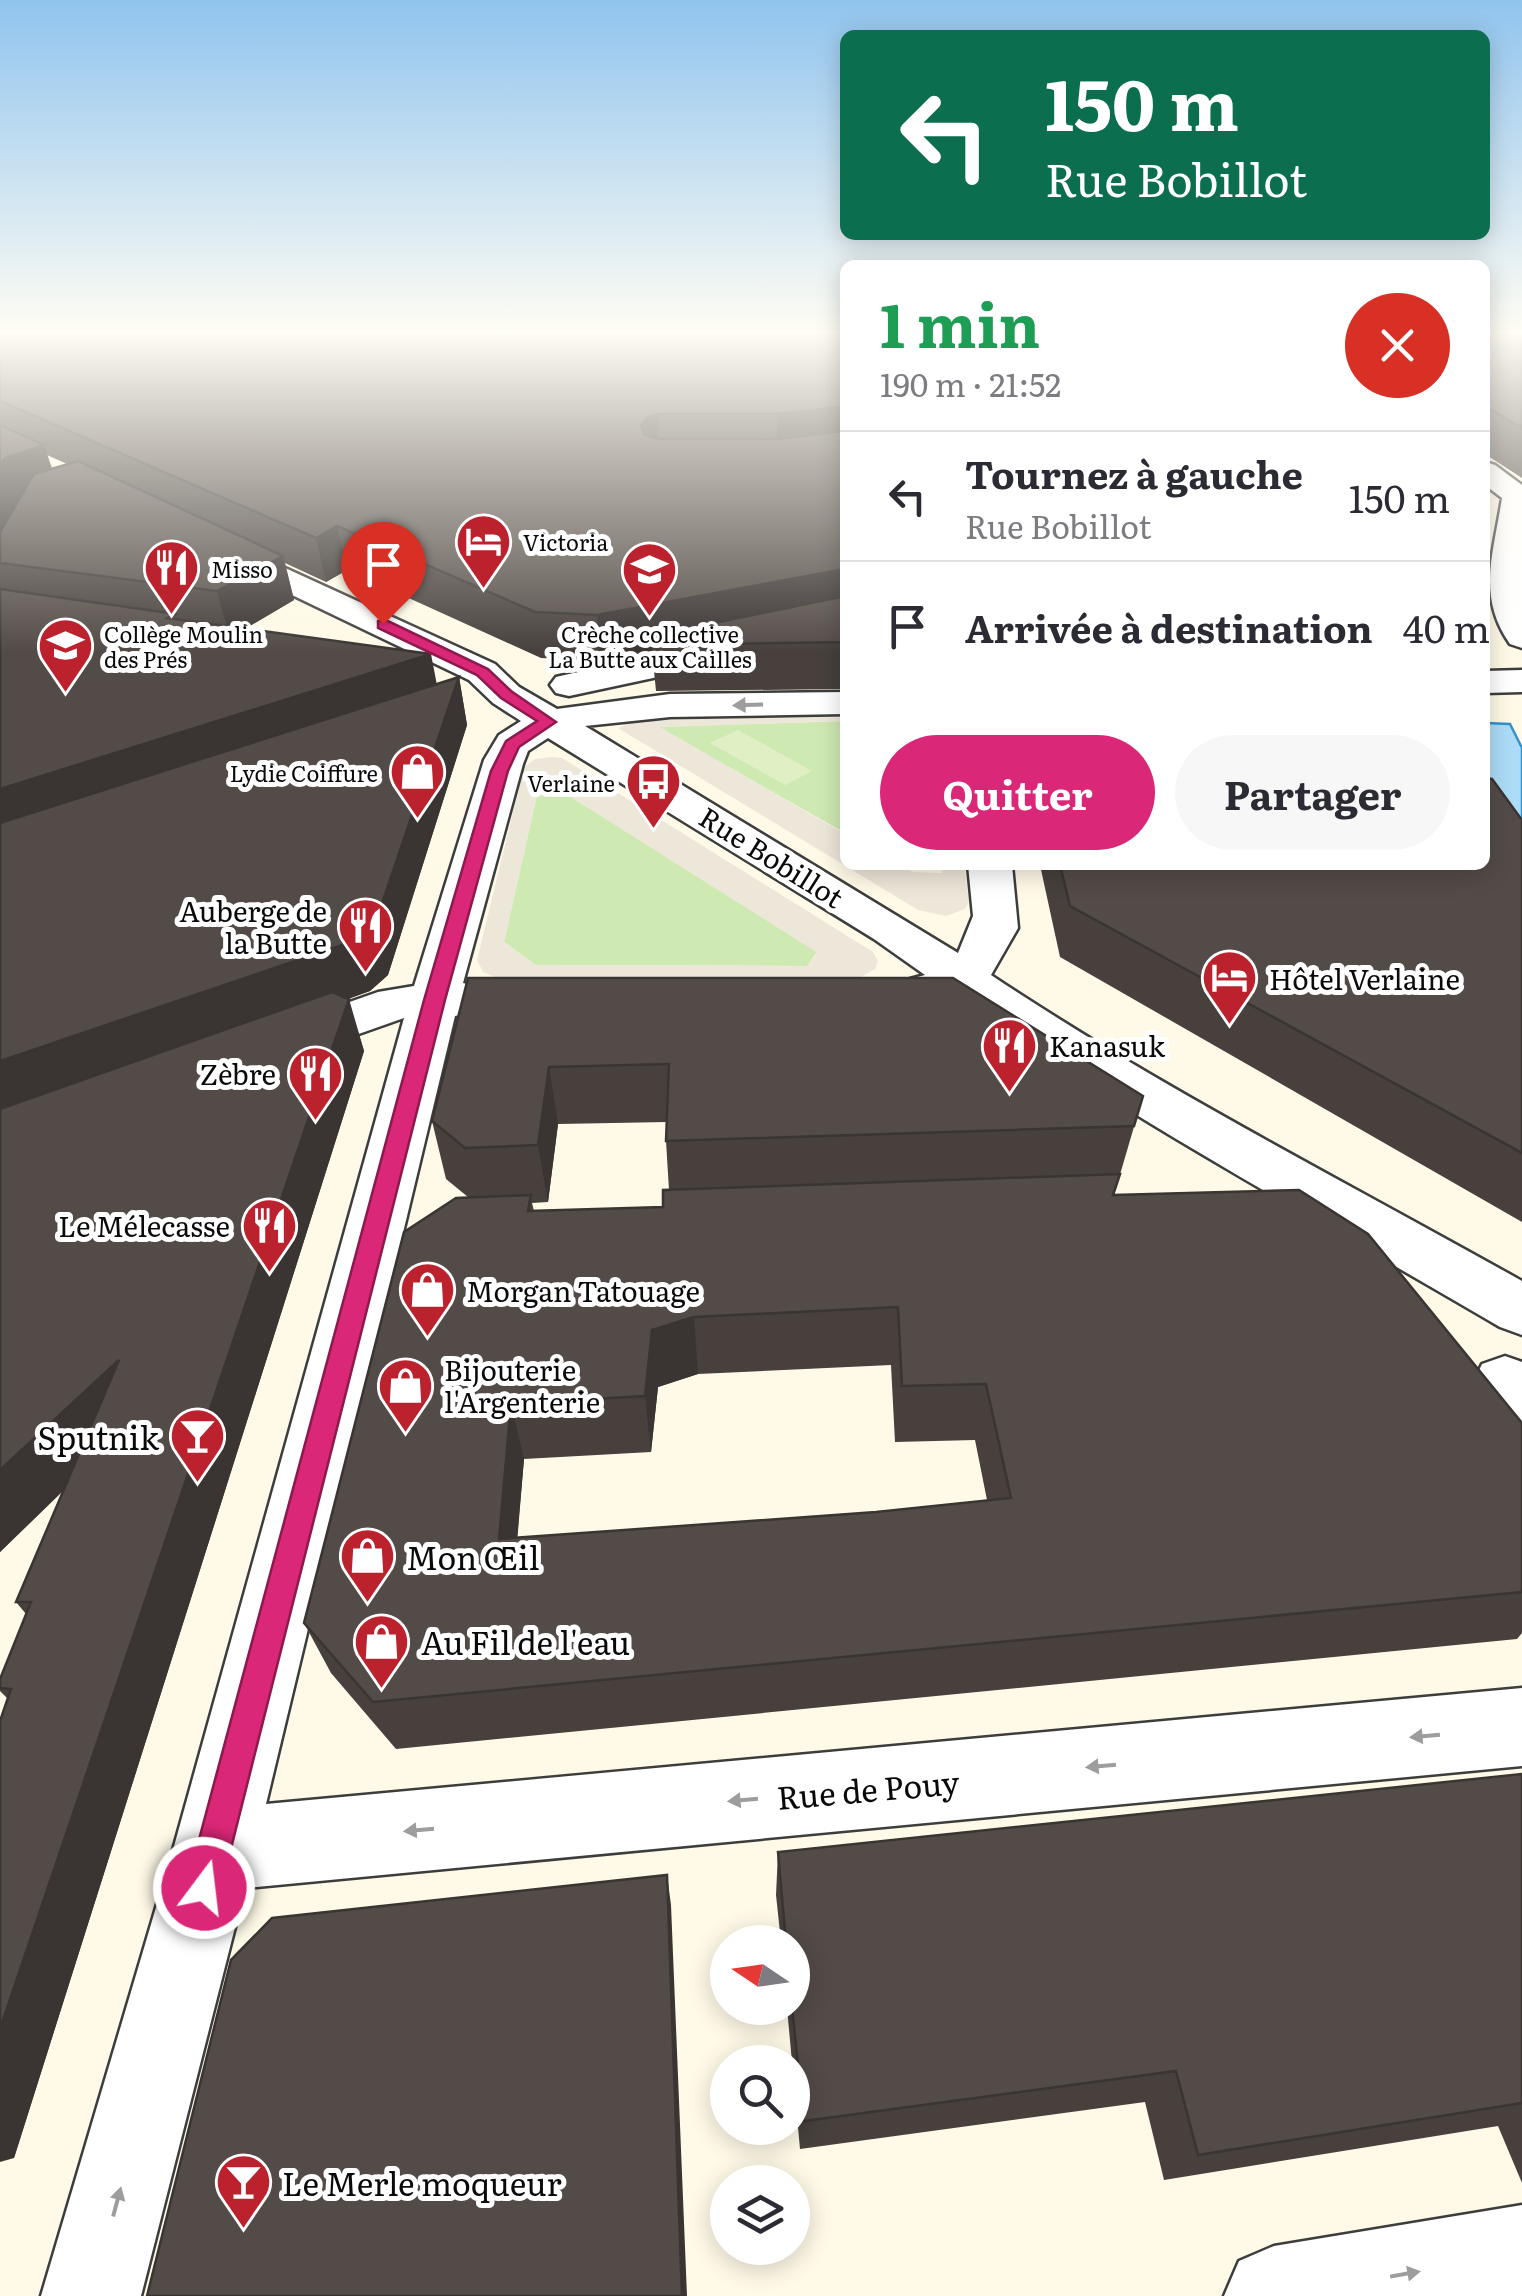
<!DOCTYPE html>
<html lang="fr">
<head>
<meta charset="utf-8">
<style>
  :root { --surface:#fff; --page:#f7f7f7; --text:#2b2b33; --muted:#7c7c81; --line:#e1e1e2; --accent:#db2777 }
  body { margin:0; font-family:Literata,serif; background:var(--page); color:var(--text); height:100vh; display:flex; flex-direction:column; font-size:38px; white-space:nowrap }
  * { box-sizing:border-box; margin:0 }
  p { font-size:32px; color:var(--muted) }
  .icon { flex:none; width:55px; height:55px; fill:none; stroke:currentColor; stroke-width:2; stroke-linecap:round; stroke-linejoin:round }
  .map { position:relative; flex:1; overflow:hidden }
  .side { position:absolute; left:840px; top:260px; width:650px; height:610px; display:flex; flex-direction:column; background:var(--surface); border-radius:15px; box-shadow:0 5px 25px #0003 }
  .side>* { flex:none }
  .top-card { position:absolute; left:840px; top:30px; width:650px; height:210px; border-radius:15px; box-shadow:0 5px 25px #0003; background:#0b6e4f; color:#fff; overflow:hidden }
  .needle { width:65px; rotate:283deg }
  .controls { position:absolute; left:710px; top:1925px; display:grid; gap:20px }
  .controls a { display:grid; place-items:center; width:100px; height:100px; border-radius:50%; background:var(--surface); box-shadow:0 5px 25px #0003; font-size:50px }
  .pin { position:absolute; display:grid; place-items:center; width:85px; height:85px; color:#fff; margin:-102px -42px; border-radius:50% 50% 50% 0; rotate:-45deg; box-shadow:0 0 10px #0007 }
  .pin .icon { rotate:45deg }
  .me { position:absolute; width:110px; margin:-55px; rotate:15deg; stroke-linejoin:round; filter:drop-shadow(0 0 8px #0008) }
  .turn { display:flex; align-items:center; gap:35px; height:210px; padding:0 40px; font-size:45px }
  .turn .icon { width:130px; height:130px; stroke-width:2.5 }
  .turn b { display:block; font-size:70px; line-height:85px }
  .round { display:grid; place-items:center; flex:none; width:105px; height:105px; border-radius:52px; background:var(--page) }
  .overview { display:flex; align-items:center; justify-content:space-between; height:170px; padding:0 40px }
  h1 { font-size:60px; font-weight:700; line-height:75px; color:#1e9e55 }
  .cta { display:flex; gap:20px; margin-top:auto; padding:20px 40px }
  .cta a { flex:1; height:115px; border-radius:60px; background:var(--accent); color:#fff; font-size:40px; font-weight:700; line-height:115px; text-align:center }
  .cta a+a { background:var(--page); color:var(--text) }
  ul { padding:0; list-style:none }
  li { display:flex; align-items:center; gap:30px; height:130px; padding:0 40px; border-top:2px solid var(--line) }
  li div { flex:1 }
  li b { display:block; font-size:38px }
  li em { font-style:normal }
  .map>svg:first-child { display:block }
  .green { fill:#cfe9b2 }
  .pitch { fill:#e1f0c4 }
  .plaza { fill:#ede7d9; fill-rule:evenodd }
  .water { fill:#acdcf7; stroke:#3293ce; stroke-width:2.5 }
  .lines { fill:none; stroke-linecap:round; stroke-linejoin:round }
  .minor-casing { stroke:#3d3d3d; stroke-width:5 }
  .minor { fill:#fff; fill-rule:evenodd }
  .wall { fill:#47403d; fill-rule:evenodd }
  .shaded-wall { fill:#3a3432 }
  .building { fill:#534b47; stroke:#3a3432; stroke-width:2.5; fill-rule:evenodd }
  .oneway { fill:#9d9d9d }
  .route { fill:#db2777; stroke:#8e194d; stroke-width:2.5 }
  .labels { text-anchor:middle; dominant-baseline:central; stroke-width:10; stroke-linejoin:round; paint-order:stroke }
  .far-poi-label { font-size:22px; fill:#0a0a0a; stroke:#fff; text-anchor:start }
  .street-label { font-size:28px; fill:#0a0a0a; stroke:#fff }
  .poi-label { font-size:28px; fill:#0a0a0a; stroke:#fff; text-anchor:start }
  .near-poi-label { font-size:32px; fill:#0a0a0a; stroke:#fff; text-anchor:start }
  .near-street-label { font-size:32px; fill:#0a0a0a; stroke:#fff }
</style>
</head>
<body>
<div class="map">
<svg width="1522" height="2296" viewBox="0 0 1522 2296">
  <rect width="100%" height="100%" fill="#fffae7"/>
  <path class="green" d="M845,721V833L658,727Z
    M538,790H560L817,952L807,966L536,965L504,942Z"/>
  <path class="pitch" d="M738,730L812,771L785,785L710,743Z"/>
  <path class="plaza" d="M845,715V721L660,727L845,834V865H900L913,872L942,873V865H964L969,902L965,909L946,916L918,910L618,728L633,721Z
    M551,757L562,758L873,952L878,961L875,969L854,981L500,979L483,972L477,960L524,767L535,759ZM560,790L816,952L817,953L807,966L536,965L504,942L538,791Z"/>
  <path class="water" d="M1485,723L1510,724L1522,748V821L1485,818Z"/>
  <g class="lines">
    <defs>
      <path id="minor" d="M1485,462L1495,465L1522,485V648L1510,644C1476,596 1494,552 1502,498L1485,485Z
        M224,540L495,664L519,687L557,709L670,694L845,692V714L670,717L585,726L958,953L973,916L968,865H1012L1018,928L991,975C1162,1089 1344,1181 1522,1281V1335L1500,1327C1318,1220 1131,1120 957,998L927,1006L910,1001L903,990L910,979L925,975L874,939L548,738L528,751L523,764L463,983L483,988L491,999L483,1010L455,1016L266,1804L1522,1688V1766L245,1888L141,2296H41L173,1850L404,1018L285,1060L267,1055L260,1043L267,1031L378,992L414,986L484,760L499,735L521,721L493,703L469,680L213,557L208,550L213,543Z
        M845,617V637L569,696L556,693L550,685L556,677L569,674Z
        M1522,670V692L1485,693V671Z
        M1505,1356L1522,1362V1431L1499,1423L1473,1383L1482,1364Z
        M1522,2205V2296H1224L1239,2261L1274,2246Z"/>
    </defs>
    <use href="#minor" class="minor-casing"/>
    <use href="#minor" class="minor"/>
  </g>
  <path class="wall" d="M0,331H845V689L656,691L652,651L601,661L541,658L347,570L326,582L285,563L294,600L245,629L437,684L459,677L467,725L388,975L370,991L348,999L364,1051L14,2158L8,1699L0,1691V1679L26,1614L16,1602L63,1491L0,1552ZM47,455L67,464L52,469Z
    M1485,331H1522V478L1485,454Z
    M1522,820V1222L1060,957L1040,865H1485Z
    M468,978L1143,1096L1114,1195L1522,1423V1633L1517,1639L396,1749L331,1673L304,1623L468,1197L446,1179L432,1121ZM667,1122L666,1141L669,1190L663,1207L534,1211L532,1203L548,1202L558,1124ZM891,1365L895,1442L975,1440L987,1500L876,1512L517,1538L524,1459L651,1452L658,1387L698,1374Z
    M1522,1774V2183L1498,2126L1164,2180L1145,2102L800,2149L787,2008H792V1942H781L776,1895L778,1852Z"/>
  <path class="shaded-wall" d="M845,406L844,445L777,454V414Z
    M658,414L660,454L643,465L641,425L647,418Z
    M44,445L58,486L0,534V466L5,458Z
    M337,526L347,570L326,582L316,538Z
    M283,556L294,600L230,637L217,591Z
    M845,569L844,613L651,636L652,651L601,661L597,615Z
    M431,654L440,701L0,846V789Z
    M459,677L467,725L388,975L370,991L0,1123V1061Z
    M349,999L364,1051L14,2158L0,2162V2029Z
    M549,1067L558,1124L548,1202L538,1145Z
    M694,1317L698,1374L658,1387L651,1452L645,1396L652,1330Z
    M119,1360L147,1409L0,1552V1470Z
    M511,1404L524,1459L513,1591L499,1539Z
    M667,1875L671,1905L687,2296H682Z"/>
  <path class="building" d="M0,331H845V406L777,414H658L647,418L641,425L645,435L658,439H778L845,431V569L597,615L535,612L337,526L316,538L0,401Z
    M1485,331H1522V428L1485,406Z
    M0,425L44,445L5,458L0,466Z
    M78,461L283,556L217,591L0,563V532L34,474Z
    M0,589L176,614L168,618L431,654L0,789Z
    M845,596V642L653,645L651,636Z
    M459,677L375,924L357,940L0,1061V823Z
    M1485,778L1492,779L1522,820V1153L1070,906L1060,865H1485Z
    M468,978H953L1143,1096L1134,1126L666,1141L669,1064L549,1067L538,1145L465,1148L432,1121Z
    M332,992L349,999L0,2029V1721L11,1689L0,1688V1679L31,1602H16L119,1360L0,1470V1109Z
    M1120,1174L1113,1195L1299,1190L1368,1234L1522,1423V1592L373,1702L304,1623L404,1232L456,1198L531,1195L528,1211L663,1207V1190ZM898,1307L902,1386L986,1384L1011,1498L876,1512L499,1539L511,1404L645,1396L652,1330L694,1317Z
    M1522,1774V2103L1198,2155L1176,2071L804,2121L792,2007V1942H786L778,1852Z
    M667,1875L682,2296H147L231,1960L272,1918Z"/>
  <defs><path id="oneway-solid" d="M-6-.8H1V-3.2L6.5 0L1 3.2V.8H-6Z" transform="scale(2.5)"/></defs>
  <g class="oneway">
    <use href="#oneway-solid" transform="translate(748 705) rotate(178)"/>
    <use href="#oneway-solid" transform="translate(1425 1736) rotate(175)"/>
    <use href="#oneway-solid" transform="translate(1101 1766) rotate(175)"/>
    <use href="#oneway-solid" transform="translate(743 1800) rotate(175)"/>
    <use href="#oneway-solid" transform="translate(419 1830) rotate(175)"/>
    <use href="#oneway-solid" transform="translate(117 2202) rotate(-75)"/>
    <use href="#oneway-solid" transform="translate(1405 2274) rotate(-10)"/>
  </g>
  <linearGradient id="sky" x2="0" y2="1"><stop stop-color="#90c4ee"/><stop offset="0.51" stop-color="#fffdf4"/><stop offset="1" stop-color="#fffdf4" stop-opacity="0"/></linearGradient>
  <rect width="1522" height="652" fill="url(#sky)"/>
  <path class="route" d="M378,621H388L488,669L511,691L556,722L519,747L508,771L445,1000L221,1888L216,1900L204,1905L192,1900L186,1888L424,1000L491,771L506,741L537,721L501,698L477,675L378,628Z"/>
  <defs>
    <symbol id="hotel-pin" viewBox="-11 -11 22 30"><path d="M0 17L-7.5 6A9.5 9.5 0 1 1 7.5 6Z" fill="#bb222d" stroke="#fff"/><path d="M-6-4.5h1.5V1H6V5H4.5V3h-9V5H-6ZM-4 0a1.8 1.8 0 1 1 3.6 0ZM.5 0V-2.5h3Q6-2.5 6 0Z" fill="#fff"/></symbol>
    <symbol id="restaurant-pin" viewBox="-11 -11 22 30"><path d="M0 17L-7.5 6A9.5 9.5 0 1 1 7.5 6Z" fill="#bb222d" stroke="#fff"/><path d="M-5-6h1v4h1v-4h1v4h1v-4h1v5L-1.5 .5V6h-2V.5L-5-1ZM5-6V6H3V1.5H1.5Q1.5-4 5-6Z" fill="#fff"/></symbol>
    <symbol id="school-pin" viewBox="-11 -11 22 30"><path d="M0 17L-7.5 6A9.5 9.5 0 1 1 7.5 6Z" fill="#bb222d" stroke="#fff"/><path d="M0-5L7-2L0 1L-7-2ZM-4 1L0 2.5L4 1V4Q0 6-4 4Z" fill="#fff"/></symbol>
    <symbol id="shop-pin" viewBox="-11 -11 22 30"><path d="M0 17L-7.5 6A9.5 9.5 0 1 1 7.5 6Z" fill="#bb222d" stroke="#fff"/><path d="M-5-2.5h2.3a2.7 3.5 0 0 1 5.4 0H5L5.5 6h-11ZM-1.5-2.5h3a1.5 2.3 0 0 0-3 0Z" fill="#fff"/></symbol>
    <symbol id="bus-pin" viewBox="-11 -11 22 30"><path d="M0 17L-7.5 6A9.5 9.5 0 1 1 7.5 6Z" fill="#bb222d" stroke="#fff"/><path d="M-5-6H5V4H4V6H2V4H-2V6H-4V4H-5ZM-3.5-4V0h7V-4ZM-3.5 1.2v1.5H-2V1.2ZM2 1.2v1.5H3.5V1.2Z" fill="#fff"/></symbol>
    <symbol id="bar-pin" viewBox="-11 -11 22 30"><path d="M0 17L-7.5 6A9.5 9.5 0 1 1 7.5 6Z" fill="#bb222d" stroke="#fff"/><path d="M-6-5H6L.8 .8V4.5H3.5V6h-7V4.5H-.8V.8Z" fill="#fff"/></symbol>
  </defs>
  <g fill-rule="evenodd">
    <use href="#hotel-pin" x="452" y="510" width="63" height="86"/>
    <use href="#restaurant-pin" x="140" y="536" width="63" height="86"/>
    <use href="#school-pin" x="618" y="538" width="63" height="86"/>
    <use href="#school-pin" x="34" y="614" width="63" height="86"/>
    <use href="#shop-pin" x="386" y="740" width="63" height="86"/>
    <use href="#bus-pin" x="622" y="750" width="63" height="86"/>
    <use href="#restaurant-pin" x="334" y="894" width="63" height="86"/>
    <use href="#hotel-pin" x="1198" y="946" width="63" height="86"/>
    <use href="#restaurant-pin" x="978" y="1014" width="63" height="86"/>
    <use href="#restaurant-pin" x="284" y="1042" width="63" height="86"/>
    <use href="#restaurant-pin" x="238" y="1194" width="63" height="86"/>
    <use href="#shop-pin" x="396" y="1258" width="63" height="86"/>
    <use href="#shop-pin" x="374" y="1354" width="63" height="86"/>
    <use href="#bar-pin" x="166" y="1404" width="63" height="86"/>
    <use href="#shop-pin" x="336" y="1524" width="63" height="86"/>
    <use href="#shop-pin" x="350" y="1610" width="63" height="86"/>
    <use href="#bar-pin" x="212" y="2150" width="63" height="86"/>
  </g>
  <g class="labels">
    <g class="far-poi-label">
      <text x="523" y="541">Victoria</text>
      <text x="211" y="568">Misso</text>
      <text x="104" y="633">Collège Moulin<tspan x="104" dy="25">des Prés</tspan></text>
      <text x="650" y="633" text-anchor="middle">Crèche collective<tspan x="650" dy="25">La Butte aux Cailles</tspan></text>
      <text x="378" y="772" text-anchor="end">Lydie Coiffure</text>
      <text x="615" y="782" text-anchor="end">Verlaine</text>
    </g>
    <g class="street-label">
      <text transform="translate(772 856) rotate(32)">Rue Bobillot</text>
    </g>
    <g class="poi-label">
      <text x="327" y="910" text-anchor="end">Auberge de<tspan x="327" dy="32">la Butte</tspan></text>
      <text x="1269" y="978">Hôtel Verlaine</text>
      <text x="1049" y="1045">Kanasuk</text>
      <text x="276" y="1073" text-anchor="end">Zèbre</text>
      <text x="230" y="1225" text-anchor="end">Le Mélecasse</text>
      <text x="466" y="1290">Morgan Tatouage</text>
      <text x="444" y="1369">Bijouterie<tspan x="444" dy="32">l'Argenterie</tspan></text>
    </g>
    <g class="near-poi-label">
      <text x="159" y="1436" text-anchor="end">Sputnik</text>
      <text x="406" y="1556">Mon Œil</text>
      <text x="421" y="1641">Au Fil de l'eau</text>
      <text x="282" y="2182">Le Merle moqueur</text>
    </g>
    <g class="near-street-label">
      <text transform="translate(868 1788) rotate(-5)">Rue de Pouy</text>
    </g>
  </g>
</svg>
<div class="controls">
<a><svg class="needle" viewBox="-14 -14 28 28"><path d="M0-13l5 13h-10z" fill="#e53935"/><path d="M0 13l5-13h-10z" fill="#7c7c81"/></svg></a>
<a><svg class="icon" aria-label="search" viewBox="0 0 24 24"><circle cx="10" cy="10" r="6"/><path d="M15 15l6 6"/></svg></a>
<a><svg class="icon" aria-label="layers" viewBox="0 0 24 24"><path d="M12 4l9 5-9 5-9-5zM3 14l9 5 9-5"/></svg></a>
</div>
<div class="pin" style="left:383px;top:624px;background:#d93025"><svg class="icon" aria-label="arrive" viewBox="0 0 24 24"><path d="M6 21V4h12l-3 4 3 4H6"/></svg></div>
<svg class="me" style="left:204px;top:1888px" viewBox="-20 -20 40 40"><circle r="17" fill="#db2777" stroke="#fff" stroke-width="3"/><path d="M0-11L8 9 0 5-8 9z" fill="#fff"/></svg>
<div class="top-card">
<div class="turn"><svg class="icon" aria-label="left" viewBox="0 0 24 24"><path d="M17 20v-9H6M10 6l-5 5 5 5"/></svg><div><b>150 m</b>Rue Bobillot</div></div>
</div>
<section class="side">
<div class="overview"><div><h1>1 min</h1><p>190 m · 21:52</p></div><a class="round" style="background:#d93025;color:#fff"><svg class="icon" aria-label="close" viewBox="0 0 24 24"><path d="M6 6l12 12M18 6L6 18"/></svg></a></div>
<ul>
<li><svg class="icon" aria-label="left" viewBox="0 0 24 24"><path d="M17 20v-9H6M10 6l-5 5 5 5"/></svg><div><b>Tournez à gauche</b><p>Rue Bobillot</p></div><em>150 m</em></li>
<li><svg class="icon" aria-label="arrive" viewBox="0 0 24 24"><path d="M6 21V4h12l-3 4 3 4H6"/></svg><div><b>Arrivée à destination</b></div><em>40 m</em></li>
</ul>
<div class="cta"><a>Quitter</a><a>Partager</a></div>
</section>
</div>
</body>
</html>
